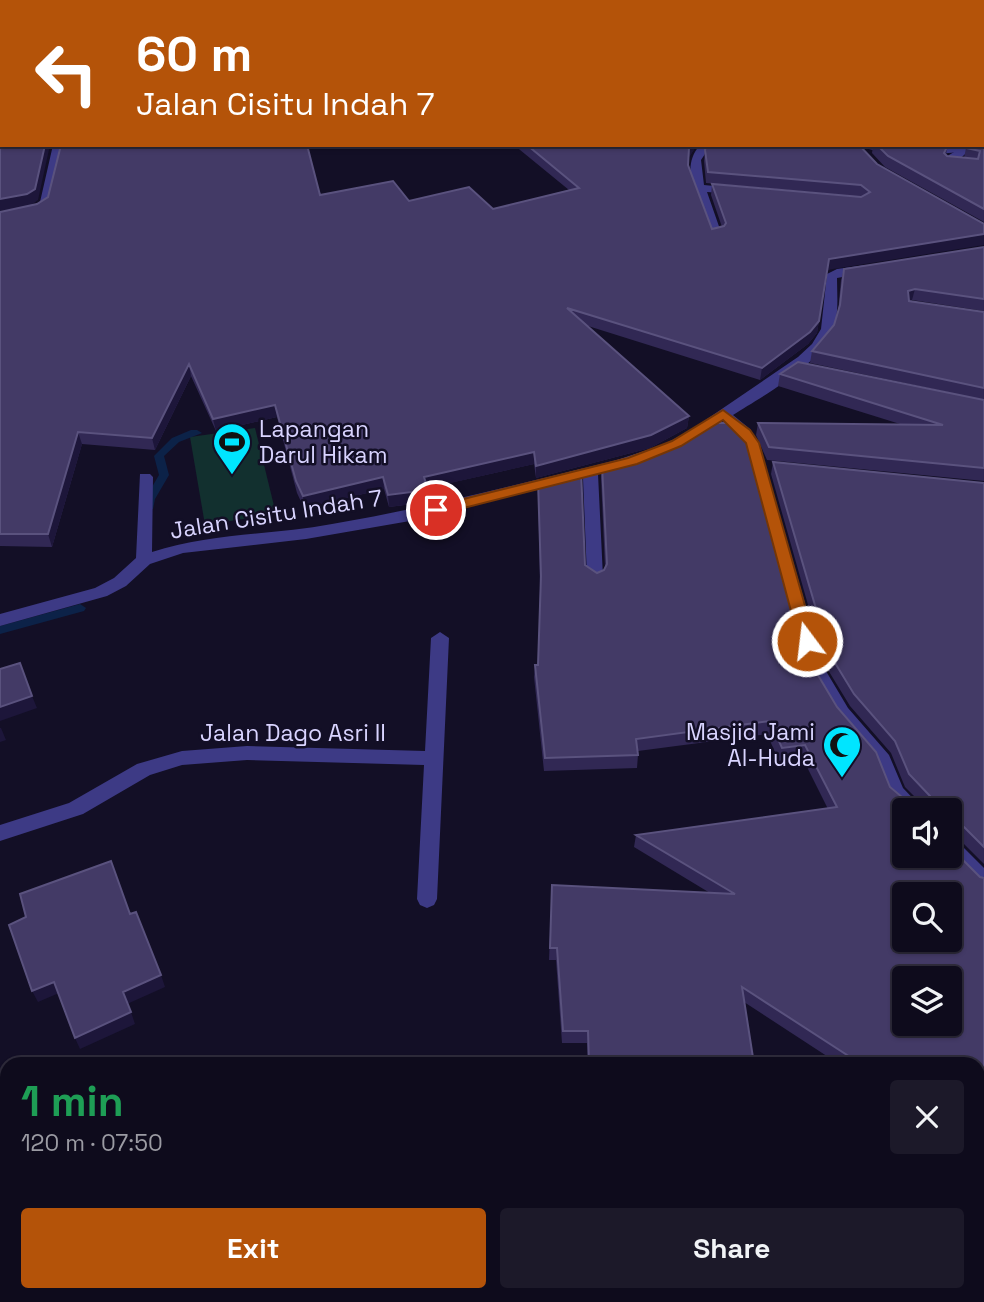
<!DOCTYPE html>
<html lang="en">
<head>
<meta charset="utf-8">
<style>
  :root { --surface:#0e0b1c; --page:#1c1929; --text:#f1f3f6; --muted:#9b9ba3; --line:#2e2b3b; --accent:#b45309 }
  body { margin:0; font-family:"Space Grotesk",sans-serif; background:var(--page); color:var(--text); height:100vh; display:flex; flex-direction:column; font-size:26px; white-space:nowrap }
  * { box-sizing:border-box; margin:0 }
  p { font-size:23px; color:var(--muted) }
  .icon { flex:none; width:38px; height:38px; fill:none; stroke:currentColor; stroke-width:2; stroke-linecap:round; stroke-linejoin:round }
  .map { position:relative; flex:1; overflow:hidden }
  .side { position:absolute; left:0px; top:1057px; width:985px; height:245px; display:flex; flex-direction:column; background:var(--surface); border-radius:21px 21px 0 0; box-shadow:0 2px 5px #0004,0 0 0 2px var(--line) }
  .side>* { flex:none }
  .hud { position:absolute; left:0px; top:0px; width:985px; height:147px; box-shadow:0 2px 5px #0004,0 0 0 2px var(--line); background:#b45309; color:#fff; overflow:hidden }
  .tools { position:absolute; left:892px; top:798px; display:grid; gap:14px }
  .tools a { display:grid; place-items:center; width:70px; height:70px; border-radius:7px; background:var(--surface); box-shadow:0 2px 5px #0004,0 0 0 2px var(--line); font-size:35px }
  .pin { position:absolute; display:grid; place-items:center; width:60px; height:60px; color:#fff; margin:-30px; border:4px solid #fff; border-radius:50%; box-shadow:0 2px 7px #0007 }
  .me { position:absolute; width:77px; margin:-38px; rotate:345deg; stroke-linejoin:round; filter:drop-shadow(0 0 5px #0008) }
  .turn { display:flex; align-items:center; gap:24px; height:147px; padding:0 21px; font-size:32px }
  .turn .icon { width:91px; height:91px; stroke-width:2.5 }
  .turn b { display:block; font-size:49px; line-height:60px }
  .round { display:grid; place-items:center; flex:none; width:74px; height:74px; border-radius:7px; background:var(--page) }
  .overview { display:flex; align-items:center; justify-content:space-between; height:119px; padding:0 21px }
  h1 { font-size:42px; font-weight:700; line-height:52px; color:#1e9e55 }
  .primary-button { display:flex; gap:14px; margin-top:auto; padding:14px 21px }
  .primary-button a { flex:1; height:80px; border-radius:7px; background:var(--accent); color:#fff; font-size:28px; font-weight:700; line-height:80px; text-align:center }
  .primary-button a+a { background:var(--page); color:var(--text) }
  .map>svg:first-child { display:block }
  .green { fill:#12302f }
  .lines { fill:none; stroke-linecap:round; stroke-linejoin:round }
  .stream { fill:#0c2248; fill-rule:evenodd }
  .service { fill:#3d3a85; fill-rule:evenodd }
  .minor { fill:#3d3a85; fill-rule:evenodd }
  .wall { fill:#312854; fill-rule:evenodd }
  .shaded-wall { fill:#1d163a }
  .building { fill:#433a66; stroke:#5a527e; stroke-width:2; fill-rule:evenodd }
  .route { fill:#b45309; stroke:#753606; stroke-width:2 }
  .labels { text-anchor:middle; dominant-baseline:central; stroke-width:5; stroke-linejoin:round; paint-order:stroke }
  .poi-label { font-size:23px; fill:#d9d4ff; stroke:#130f26; text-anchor:start }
  .street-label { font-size:23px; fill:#d9d4ff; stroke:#130f26 }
</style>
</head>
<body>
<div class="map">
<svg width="984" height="1302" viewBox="0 0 984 1302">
  <rect width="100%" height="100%" fill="#130f26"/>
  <path class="green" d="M255,428L276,514L205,525L190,437Z"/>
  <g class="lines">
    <path class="stream" d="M191,430H197L202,433L179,442L164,456L169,475L155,499L153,509H145V499L159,475L154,456L172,438Z
      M80,604L86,608L84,611L0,634V626Z"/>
    <path class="service" d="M961,148L970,150L957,161L968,164V168L946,165L944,163L949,155Z"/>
    <path class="minor" d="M304,0H337L303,2Z
      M984,144V150L925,155L920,152L925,149Z
      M53,145H64L49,206L39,213L0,221V213L31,208L40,202Z
      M700,145H711L701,160L704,185L734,188L740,191L734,194L707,192L722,235L716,239L710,235C704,205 676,172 700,145Z
      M850,145H876L902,152L897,155Z
      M866,265L872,269L870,272L837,278C837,295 839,312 834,327C824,363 763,396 733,415L750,429L759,443L823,666L848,708L889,755L903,788L924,810H905V813L888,797L874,763L836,718L805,666L745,443L739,435L723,421L697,437H687L685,434L798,357L812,344L821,329L827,274L837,269Z
      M625,458L630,460L633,463L630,466L598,474L603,577L595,583L587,577L583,478L410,521L306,539L183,553L150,564L126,586L107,596L0,626V614L95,588L114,578L136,558L140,474H150L153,477L152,552C210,533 273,535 332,524C431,507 528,482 625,458Z
      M440,632L449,638L437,899L434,905L427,908L420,905L417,899L424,765L247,760L182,765L150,775L83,814L0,841V825L69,803L137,764L182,751L247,746L425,751L431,638Z
      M950,839L957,841L984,868V889L977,887L946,856H950Z"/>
  </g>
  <path class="wall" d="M984,0V222L885,167L872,153L873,145H930L910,146L912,147L948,145L946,155L947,156L964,158L966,148L984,145Z
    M514,145H697L688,158V165L712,229L722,227L711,195L712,184L859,196L706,183L704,161L705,150L877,164L984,224L827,270L817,333L808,344L760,380L588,326L689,416L687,428L650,448L536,478L534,464L427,488L428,502L389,507L384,489L304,508L297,493L277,417L216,431L191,376L155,450L82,444L52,547L0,546V212L320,195L409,201L493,209L569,190Z
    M984,247V311L912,300L910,301L984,312V481L767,460L756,435L758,423L900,424L778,386L780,374L952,393L810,363L812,351L834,325L838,312L841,280L844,269Z
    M707,423H737L745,432L806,655L837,707L876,752L890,787L909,803L912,800H918L905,787L891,753L850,706L825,665L771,474L773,462L984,483V864L959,839L952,838L950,846V810H905V856H950V847L980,877L984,878V1302H327L329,1295H978V1064H839L744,1002L754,1064H588L587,1043H562L556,960H549L552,885L710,893L634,847L636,835L828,809L802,757L779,761L767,734L638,751V755L637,768L544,771L534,677L535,665H538L540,589L538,481L581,470L585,565L597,573L604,570L605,568L601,478L602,466L663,446ZM905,894H950V940H905ZM905,978H950V1024H905Z"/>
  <path class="shaded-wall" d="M45,145H50L38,200L30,206L0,211V199Z
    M691,145H697L688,159L689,148Z
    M984,234V245L827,270L829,259Z
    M915,289L912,300L905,302L908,291Z
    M819,321L817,333L808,344L760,380L762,368Z
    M189,364L191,376L155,450L152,438Z
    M275,405L277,417L216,431L213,419Z
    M689,416L687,428L650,448L536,478V466Z
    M78,432L82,444L52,547L48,534Z
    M534,452V464L424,489V477Z
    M383,477L384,489L304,508L303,496Z
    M428,490V502L389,507L388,495Z
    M32,696L37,708L0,721V707Z
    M0,728H1L6,740L0,742Z
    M161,975L165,987L127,1004L123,992Z
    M54,982L59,993L38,1002L32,991Z
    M131,1012L135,1024L80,1049L75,1038Z
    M0,1206L3,1210L7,1228V1247L0,1218Z
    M7,1286V1295H20L5,1302H0V1290Z"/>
  <path class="building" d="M0,0H31V2H2V145H45L35,189L27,194L0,199V132H1V123H0V20H1V10H0Z
    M354,0H984V132V2H324Z
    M984,142V209L888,156L877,145H898L912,147L948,145L944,153L947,156L978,159L980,151L966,148L969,145H984Z
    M61,145H307L320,195L393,181L409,201L469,187L493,209L579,188L527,145H691L689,148L688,165L712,229L724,226L726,223L712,184L861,197L870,192L861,185L708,172L705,150L707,145H859L877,164L984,224V234L829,259L819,321L810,332L762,368L567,308L689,416L651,435L536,466L534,452L424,477L428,490L388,495L383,477L303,496L296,481L275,405L213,419L189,364L152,438L78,432L48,534H0V212L37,204L48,197Z
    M984,247V299L915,289L908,291L909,301L984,312V388L812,351L834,325L840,305L844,269Z
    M798,362L984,400V468L769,447L758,423L943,425L780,374Z
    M707,423H737L745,432L806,655L837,707L876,752L890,787L909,803L912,800H930V796L909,774L895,741L854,694L829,653L773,462L984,483V847L964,827L953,825L952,841L950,842V810H905V856H950V847L980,877L984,878V1302H327L329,1295H978V1064H861L742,987L754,1064H589L588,1031H563L557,948H550L552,885L735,894L636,835L837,807L805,745L782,748L770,721L636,739L638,755L545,758L535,665H538L541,576L538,481L581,470L585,565L597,573L604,570L607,564L602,466L663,446ZM905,894H950V940H905ZM905,978H950V1024H905Z
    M20,663L32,696L0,707V669Z
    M111,861L130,914L136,912L161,975L123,992L131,1012L75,1038L54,982L32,991L9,925L26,917L20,894Z
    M0,1218L7,1247V1286L0,1290Z
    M239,1295H258L289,1302H237Z
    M149,1300L165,1302H148Z"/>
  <path class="route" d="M723,410L750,430L759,443L815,641L813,645L807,647L799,641L746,443L723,420L681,446L637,464L436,515L429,510L431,507L628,458L672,441Z"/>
  <defs>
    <symbol id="stadium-pin" viewBox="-11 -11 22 30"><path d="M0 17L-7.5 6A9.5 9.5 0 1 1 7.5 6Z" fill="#00e5ff" stroke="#130f26"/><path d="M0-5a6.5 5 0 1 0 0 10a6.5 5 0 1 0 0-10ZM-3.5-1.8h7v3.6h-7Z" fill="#111"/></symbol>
    <symbol id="mosque-pin" viewBox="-11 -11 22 30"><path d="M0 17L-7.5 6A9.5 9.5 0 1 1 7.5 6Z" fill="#00e5ff" stroke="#130f26"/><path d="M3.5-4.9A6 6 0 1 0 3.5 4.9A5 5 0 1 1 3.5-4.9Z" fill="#111"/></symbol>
  </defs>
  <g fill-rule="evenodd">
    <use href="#stadium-pin" x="210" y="420" width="44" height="60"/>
    <use href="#mosque-pin" x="820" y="723" width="44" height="60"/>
  </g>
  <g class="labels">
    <g class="poi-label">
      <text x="259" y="429">Lapangan<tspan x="259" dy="26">Darul Hikam</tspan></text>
      <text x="815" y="732" text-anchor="end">Masjid Jami<tspan x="815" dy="26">Al-Huda</tspan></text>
    </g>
    <g class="street-label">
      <text transform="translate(276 514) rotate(-9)">Jalan Cisitu Indah 7</text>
      <text x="293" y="733">Jalan Dago Asri II</text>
    </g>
  </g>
</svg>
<div class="tools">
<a><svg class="icon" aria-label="sound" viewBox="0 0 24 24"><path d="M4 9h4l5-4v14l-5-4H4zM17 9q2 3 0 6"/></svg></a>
<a><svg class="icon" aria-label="search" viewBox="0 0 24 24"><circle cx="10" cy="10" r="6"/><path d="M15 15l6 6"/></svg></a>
<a><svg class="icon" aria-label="layers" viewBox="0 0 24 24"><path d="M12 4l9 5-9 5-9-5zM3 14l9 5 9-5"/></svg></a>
</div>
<div class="pin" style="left:436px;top:510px;background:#d93025"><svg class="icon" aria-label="arrive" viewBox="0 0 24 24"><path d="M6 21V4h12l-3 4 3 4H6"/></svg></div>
<svg class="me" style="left:807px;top:641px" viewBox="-20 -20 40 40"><circle r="17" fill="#b45309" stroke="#fff" stroke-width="3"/><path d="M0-11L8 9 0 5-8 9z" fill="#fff"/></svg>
<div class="hud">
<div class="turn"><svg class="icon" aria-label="left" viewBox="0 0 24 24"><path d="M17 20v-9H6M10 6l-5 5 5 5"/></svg><div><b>60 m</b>Jalan Cisitu Indah 7</div></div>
</div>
<section class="side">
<div class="overview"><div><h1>1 min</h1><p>120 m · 07:50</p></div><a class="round"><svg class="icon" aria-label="close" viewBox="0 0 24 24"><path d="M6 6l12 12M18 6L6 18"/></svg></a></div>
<div class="primary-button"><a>Exit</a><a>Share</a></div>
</section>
</div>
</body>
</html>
